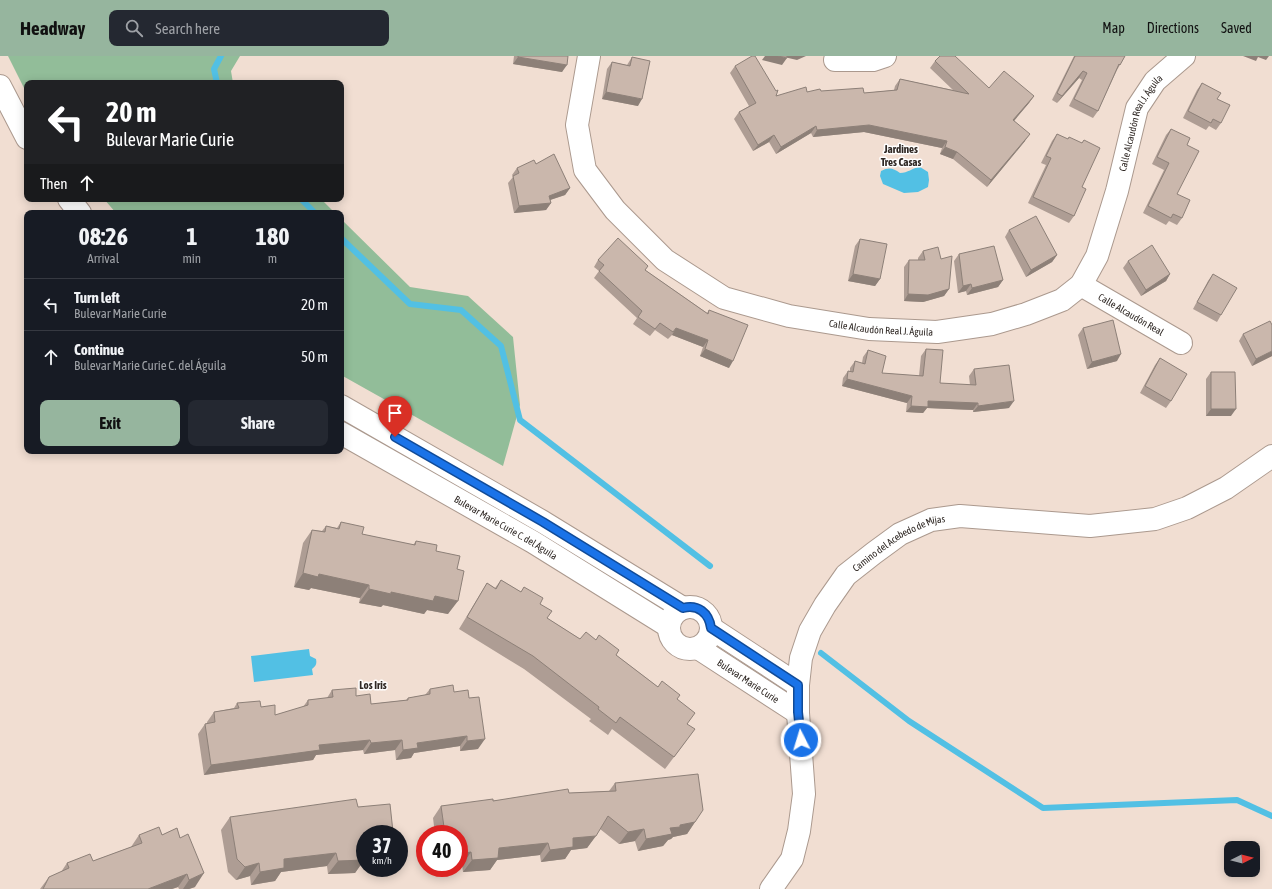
<!DOCTYPE html>
<html lang="en">
<head>
<meta charset="utf-8">
<style>
  :root { --surface:#171b24; --page:#242831; --text:#f1f3f6; --muted:#9ea1a6; --line:#363941; --accent:#96b59e }
  body { margin:0; font-family:"Asap Condensed",sans-serif; background:var(--page); color:var(--text); height:100vh; display:flex; flex-direction:column; font-size:15px; white-space:nowrap }
  * { box-sizing:border-box; margin:0 }
  p { font-size:13px; color:var(--muted) }
  .icon { flex:none; width:22px; height:22px; fill:none; stroke:currentColor; stroke-width:2; stroke-linecap:round; stroke-linejoin:round }
  .map { position:relative; flex:1; overflow:hidden }
  .drawer { position:absolute; left:24px; top:154px; width:320px; height:244px; display:flex; flex-direction:column; background:var(--surface); border-radius:8px; box-shadow:0 2px 10px #0003 }
  .drawer>* { flex:none }
  .banner { position:absolute; left:24px; top:24px; width:320px; height:122px; border-radius:8px; box-shadow:0 2px 10px #0003; background:#202124; color:#fff; overflow:hidden }
  .needle { width:26px; rotate:84deg }
  .controls { position:absolute; left:1224px; top:785px; display:grid; gap:8px }
  .controls a { display:grid; place-items:center; width:36px; height:36px; border-radius:8px; background:var(--surface); box-shadow:0 2px 10px #0003; font-size:20px }
  .speed { position:absolute; left:356px; top:769px; display:flex; gap:8px; font-size:20px; font-weight:700; text-align:center }
  .speed>* { display:grid; place-content:center; width:52px; height:52px; border-radius:50%; background:var(--surface); box-shadow:0 2px 10px #0003; line-height:1 }
  .speed small { font-size:10px; font-weight:400 }
  .speed .limit { border:6px solid #d22; background:#fff; color:#111 }
  .pin { position:absolute; display:grid; place-items:center; width:34px; height:34px; color:#fff; margin:-41px -17px; border-radius:50% 50% 50% 0; rotate:-45deg; box-shadow:0 0 4px #0007 }
  .pin .icon { rotate:45deg }
  .me { position:absolute; width:44px; margin:-22px; rotate:355deg; stroke-linejoin:round; filter:drop-shadow(0 0 3px #0008) }
  .turn { display:flex; align-items:center; gap:14px; height:84px; padding:0 16px; font-size:18px }
  .turn .icon { width:52px; height:52px; stroke-width:2.5 }
  .turn b { display:block; font-size:28px; line-height:34px }
  .then { display:flex; align-items:center; height:38px; padding:0 16px; background:#0003; gap:8px; font-size:15px }
  .eta { display:flex; justify-content:space-evenly; align-items:center; height:68px; text-align:center }
  .eta b { font-size:24px; font-weight:700; line-height:28px }
  .primary-button { display:flex; gap:8px; margin-top:auto; padding:8px 16px }
  .primary-button a { flex:1; height:46px; border-radius:8px; background:var(--accent); color:#111; font-size:16px; font-weight:700; line-height:46px; text-align:center }
  .primary-button a+a { background:var(--page); color:var(--text) }
  ul { padding:0; list-style:none }
  li { display:flex; align-items:center; gap:12px; height:52px; padding:0 16px; border-top:1px solid var(--line) }
  li div { flex:1 }
  li b { display:block; font-size:15px }
  li em { font-style:normal }
  header { display:flex; align-items:center; gap:24px; box-sizing:border-box; height:56px; padding:0 20px; background:var(--accent); color:#111 }
  header strong { font-size:19px }
  nav { display:flex; gap:22px; margin-inline-start:auto; font-size:14px }
  .search { width:280px; height:36px; background:var(--page); display:flex; align-items:center; gap:10px; box-sizing:border-box; padding:0 14px; border-radius:8px; color:var(--muted); font-size:15px }
  .map>svg:first-child { display:block }
  .green { fill:#92bd99 }
  .water { fill:#52c0e4 }
  .lines { fill:none; stroke-linecap:round; stroke-linejoin:round }
  .stream { stroke:#52c0e4; stroke-width:6 }
  .minor-casing { stroke:#ab998e; stroke-width:24 }
  .tertiary-casing { stroke:#ab998e; stroke-width:24 }
  .minor { stroke:#fff; stroke-width:22 }
  .tertiary { stroke:#fff; stroke-width:22 }
  .wall { fill:#ae9d94 }
  .shaded-wall { fill:#8d8078 }
  .building { fill:#cab7ac; stroke:#8d8078 }
  .route-casing { stroke:#114b97; stroke-width:10 }
  .route { stroke:#1a73e8; stroke-width:7 }
  .labels { text-anchor:middle; dominant-baseline:central; stroke-width:3; stroke-linejoin:round; paint-order:stroke }
  .street-label { font-size:10px; fill:#2f2824; stroke:#fff }
  .neighbourhood-label { font-size:11px; font-weight:bold; fill:#2f2824; stroke:#fff }
</style>
</head>
<body>
<header>
<strong>Headway</strong>
<div class="search"><svg class="icon" aria-label="search" viewBox="0 0 24 24"><circle cx="10" cy="10" r="6"/><path d="M15 15l6 6"/></svg>Search here</div>
<nav><a>Map</a><a>Directions</a><a>Saved</a></nav>
</header>
<div class="map">
<svg width="1272" height="833" viewBox="0 0 1272 833">
  <rect width="100%" height="100%" fill="#f1ded2"/>
  <path class="green" d="M8,0H240L231,15L233,27H27V38Z
    M104,143H321L335,157H116Z
    M341,163L410,231L468,240L513,281L520,349L503,410L341,319Z"/>
  <path class="water" d="M920,111L928,116L929,124L928,131L918,136L904,137L883,128L880,120L881,115C889,111 893,112 900,117C908,117 912,112 920,111Z
    M309,593L310,600L316,603C317,608 316,610 312,613L313,619L254,626L251,600Z"/>
  <g class="lines">
    <path class="stream" d="M217,27L214,13L221,0
      M301,143L315,157
      M341,182L410,248L461,254L501,290L520,364L710,510
      M821,597L909,665L1043,752L1237,744L1272,760"/>
    <defs>
      <g id="minor">
        <path id="s1" d="M589,0L577,69L585,114L615,154L665,204L724,242L789,260L869,273L937,276L992,268L1026,258L1062,244L1081,229L1097,200L1117,135L1137,52L1155,25L1184,0"/>
        <path d="M835,4H873L885,0"/>
        <path d="M0,30L27,82"/>
        <path d="M69,143L80,157"/>
        <path id="s2" d="M1081,229L1181,287"/>
        <path d="M341,350L543,466L683,552"/>
        <path id="s3" d="M341,377L533,486L668,570"/>
        <circle cx="690" cy="572" r="21"/>
        <path d="M711,572L798,629"/>
        <path id="s4" d="M698,592L798,657"/>
      </g>
      <g id="tertiary">
        <path id="s5" d="M771,833L792,803L799,775L804,738L798,657V629L801,602L810,575L825,549L846,519L874,497L900,478L931,464L960,460L1090,470L1155,463L1187,452L1226,432L1272,400"/>
      </g>
    </defs>
    <use href="#minor" class="minor-casing"/>
    <use href="#tertiary" class="tertiary-casing"/>
    <use href="#minor" class="minor"/>
    <use href="#tertiary" class="tertiary"/>
  </g>
  <path class="wall" d="M514,0H568L562,16L513,8Z
    M1074,0H1125L1120,9L1117,14L1098,55L1093,62L1069,50L1082,24L1079,22L1057,47L1052,44Z
    M632,1L638,50L602,43L607,13L612,6L627,9Z
    M935,5L989,32L1034,40L1029,47L1014,64L1025,85L987,131L953,103L940,98L942,92L864,76L813,81L811,77L776,98L769,86L753,95L734,63L739,56L749,50L730,17L735,10L776,40L821,35L864,37L894,34L895,30L900,23L953,34L930,12Z
    M1202,27L1217,43L1221,67L1216,74L1209,70L1206,74L1183,62L1197,34Z
    M1171,73L1187,89L1177,138L1182,162L1177,169L1169,165L1166,169L1143,157L1164,114L1152,108L1166,79Z
    M1057,78L1067,83L1082,87L1084,84L1082,131L1074,160L1069,167L1028,147L1046,109L1041,107L1052,85Z
    M536,108L570,132L565,139L550,144L551,147L546,154L514,157L508,127L513,121L512,119L517,112Z
    M1009,174L1057,199L1052,206L1026,221L1005,181Z
    M860,183L880,223L875,230L848,225L855,190Z
    M923,195L949,233L944,240L923,246L904,245V211L909,204H918V202Z
    M959,198L1003,224L998,231L967,239L966,235L958,237L954,205Z
    M598,204L648,210L645,214L707,257L709,254L729,312L700,300L703,291L672,279L668,283L655,274L650,280L633,268L637,262L594,222L599,215L594,211Z
    M1128,205L1170,218L1166,225L1141,240L1123,212Z
    M1213,218L1221,259L1217,266L1193,253L1208,225Z
    M1083,272L1117,305L1087,313L1078,279Z
    M1243,278L1272,300L1252,310L1239,285Z
    M926,293L940,327L970,329L969,320L974,313L1009,352L973,356V354L927,352L923,357L906,356L907,347L842,330L843,322L848,315H850V312L855,305L862,307L863,301L868,294L882,317L919,320L921,300Z
    M1160,302L1171,345L1166,352L1140,337L1155,309Z
    M1211,316L1231,360H1206V323Z
    M341,466L362,478L413,489L416,485L436,495L457,513L448,558L427,554L424,558L383,549L381,551L359,547L360,542L311,532L309,534L294,531L303,487L312,474L322,475L326,470L337,472Z
    M501,524L521,536L524,531L540,548L547,562L580,583L616,599L658,631L677,644L688,668L686,685L665,713L612,673L608,679L589,665L591,663L524,613L459,573L479,540L487,527L495,532Z
    M430,633L454,636L478,693L460,695V690L414,697L411,702L396,704L395,694L364,698L363,694L316,699L313,704L204,719L198,678L205,668L207,667V666L214,656L234,652L237,647L275,659L303,651L308,644L327,642L332,634L356,640L371,648L406,644L408,642L425,639Z
    M615,727L695,766L687,778L673,781L671,783L668,784L663,790L638,795L635,785L619,788L600,773L587,792L571,794L565,803L541,806L540,799L497,804L490,814L463,816L462,809H459V778H435L433,762L441,750L569,737L609,735Z
    M230,761L365,778V806L362,807L355,817L328,818L327,810L281,816L275,825L251,829L250,820L236,824L228,816L221,774Z
    M177,772L195,831L189,833H179L178,831L172,833H40L49,821L61,816L67,807L93,805L131,791L139,779H162Z"/>
  <path class="shaded-wall" d="M765,0H778L787,2L782,9L762,4Z
    M785,0H806L797,4L784,1Z
    M1243,0H1269L1266,4L1258,1L1256,5Z
    M518,1L567,9L562,16L513,8Z
    M1083,15L1079,22L1057,47L1062,40Z
    M606,36L642,43L638,50L602,43Z
    M1034,40L1029,47L1009,71L1013,64Z
    M869,69L947,85L942,92L864,76L813,81L817,74Z
    M816,70L811,77L776,98L781,91Z
    M1030,78L1025,85L987,131L991,124Z
    M774,79L769,86L753,95L758,89Z
    M945,91L957,96L953,103L940,98Z
    M570,132L565,139L544,146L549,140Z
    M551,147L546,154L514,157L519,150Z
    M1057,199L1052,206L1026,221L1031,214Z
    M853,218L880,223L875,230L848,225Z
    M1170,218L1166,225L1141,240L1146,234Z
    M1003,224L998,231L967,239L972,232Z
    M971,228L966,235L958,237L963,230Z
    M949,233L944,240L923,246L904,245L908,238Z
    M676,272L708,284L703,291L672,279Z
    M705,293L733,305L729,312L700,300Z
    M1272,295V300L1252,310L1256,303Z
    M1121,298L1117,305L1087,313L1092,306Z
    M847,323L912,340L907,347L842,330Z
    M928,345L978,347L973,354L927,352L923,357L906,356L911,350Z
    M1014,345L1009,352L973,356L978,350Z
    M1211,353H1236L1231,360H1206Z
    M303,517L319,518L369,529L360,542L311,532L309,534L294,531Z
    M369,533L435,540L458,545L448,558L427,554L424,558L383,549L381,551L359,547Z
    M467,680L460,690L414,697L411,702L396,704L403,694L417,687Z
    M485,683L478,693L460,695L467,685Z
    M370,684L363,694L316,699L313,704L204,719L211,709L319,689Z
    M402,684L395,694L364,698L371,687Z
    M695,766L687,778L673,781L671,783L668,784L663,790L638,795L646,783L670,772L680,769Z
    M644,773L635,785L619,788L628,776Z
    M596,780L587,792L571,794L565,803L541,806L550,794L573,782Z
    M548,787L540,799L497,804L490,814L463,816L472,804L499,792Z
    M363,795H365V806L362,807L355,817L328,818L338,805Z
    M471,796L462,809H459V798Z
    M336,797L327,810L281,816L275,825L251,829L260,816L284,803Z
    M259,807L250,820L236,824L245,811Z
    M204,817L195,831L189,833H183L189,824Z
    M187,818L178,831L172,833H148Z"/>
  <path class="building" d="M518,0H568L567,9L518,1Z
    M752,0H755L776,35L778,34L776,40L806,31L807,36L820,33L821,35L863,32L864,37L897,34L900,23L969,38L935,5L940,0H955L989,32L1004,15L1034,40L1013,64L1030,78L991,124L957,96L945,91L947,85L869,69L817,74L816,70L781,91L774,79L758,89L739,56L756,47L735,10Z
    M778,0H787V2Z
    M1075,0H1125L1120,9L1119,8L1098,55L1074,43L1087,17L1083,15L1062,40L1057,37Z
    M632,1L650,5L642,43L606,36L612,6L630,10Z
    M1202,27L1221,37L1217,43L1230,49L1221,67L1213,63L1211,67L1188,55Z
    M1171,73L1190,82L1187,89L1199,95L1177,138L1190,144L1182,162L1173,158L1171,162L1148,150L1169,107L1157,101Z
    M1057,78L1068,83L1069,81L1082,87L1084,84L1100,92L1082,131L1086,133L1074,160L1033,141L1051,102L1046,100Z
    M554,98L570,132L549,140L551,147L519,150L513,120L519,117L517,112L534,104L536,108Z
    M1036,160L1057,199L1031,214L1009,174Z
    M618,182L648,210L645,214L708,258L709,254L748,269L733,305L705,293L708,284L676,272L673,276L660,267L655,273L638,261L642,255L599,215L604,209L598,204Z
    M860,183L887,188L880,223L853,218Z
    M1152,189L1170,218L1146,234L1128,205Z
    M994,190L1003,224L972,232L971,228L963,230L959,198Z
    M938,191L941,203L952,200L949,233L928,239L908,238L909,204H925L923,195Z
    M1213,218L1237,232L1221,259L1197,246Z
    M1113,264L1121,298L1092,306L1083,272Z
    M1270,265L1272,269V295L1256,303L1243,278Z
    M926,293L943,294L940,327L976,329L974,313L1009,309L1014,345L978,350V347L928,345V351L911,350L912,340L847,323L848,315L853,316L855,305L865,308L868,294L886,300L882,317L923,320Z
    M1160,302L1187,318L1171,345L1145,330Z
    M1211,316H1235L1236,353H1211Z
    M341,466L364,471L362,478L415,489L416,485L437,489L436,495L460,500L457,513L464,515L458,545L435,540L433,545L391,536V538L369,533V529L319,518L318,521L303,517L312,474L325,476L326,470L339,473Z
    M501,524L521,536L524,531L543,542L540,548L552,555L547,562L580,583L586,576L596,584L599,579L619,594L616,599L658,631L662,625L680,639L677,643L695,657L687,668L695,673L674,701L620,661L616,667L598,653L599,651L533,600L467,561L487,527L496,533Z
    M453,629L454,636L468,634L469,642L479,641L485,683L467,685V680L417,687L418,692L403,694L402,684L371,687L370,684L319,689L320,694L211,709L205,668L215,666L214,656L239,652L237,647L260,645L261,651L275,649V659L308,649V644L333,641L332,634L356,632V640L370,638L371,648L408,644V642L430,638V633Z
    M698,718L703,754L695,766L680,769V771L670,772L672,778L646,783L644,773L628,776L608,760L596,780L573,782V791L550,794L548,787L499,792L498,802L472,804L471,796L459,798V778H445L441,750L493,743V745L568,733L569,737L616,735L615,727Z
    M356,743L358,751L390,748L393,776L392,778H365V795H363L364,804L338,805L336,797L284,803V812L260,816L259,807L245,811L237,803L230,761Z
    M159,771L162,779L177,772L180,782L188,778L204,817L189,824L187,818L148,833H43L49,821L69,812L67,807L90,798L93,805L142,787L139,779Z"/>
  <g class="lines">
    <defs>
      <path id="route" d="M395,381L543,466L683,552C698,548 709,557 711,572L798,629V656L801,684"/>
    </defs>
    <use href="#route" class="route-casing"/>
    <use href="#route" class="route"/>
  </g>
  <g class="labels">
    <g class="street-label">
      <text stroke="none"><textPath href="#s1" startOffset="851">Calle Alcaudón Real J. Águila</textPath></text>
      <text stroke="none"><textPath href="#s2" startOffset="58">Calle Alcaudón Real</textPath></text>
      <text stroke="none"><textPath href="#s1" startOffset="467">Calle Alcaudón Real J. Águila</textPath></text>
      <text stroke="none"><textPath href="#s3" startOffset="190">Bulevar Marie Curie C. del Águila</textPath></text>
      <text stroke="none"><textPath href="#s5" startOffset="397">Camino del Acebedo de Mijas</textPath></text>
      <text stroke="none"><textPath href="#s4" startOffset="60">Bulevar Marie Curie</textPath></text>
    </g>
    <g class="neighbourhood-label">
      <text x="901" y="93">Jardines<tspan x="901" dy="13">Tres Casas</tspan></text>
      <text x="373" y="629">Los Iris</text>
    </g>
  </g>
</svg>
<div class="controls">
<a><svg class="needle" viewBox="-14 -14 28 28"><path d="M0-13l5 13h-10z" fill="#e53935"/><path d="M0 13l5-13h-10z" fill="#9ea1a6"/></svg></a>
</div>
<div class="speed"><div>37<small>km/h</small></div><div class="limit">40</div></div>
<div class="pin" style="left:395px;top:381px;background:#d93025"><svg class="icon" aria-label="arrive" viewBox="0 0 24 24"><path d="M6 21V4h12l-3 4 3 4H6"/></svg></div>
<svg class="me" style="left:801px;top:684px" viewBox="-20 -20 40 40"><circle r="17" fill="#1a73e8" stroke="#fff" stroke-width="3"/><path d="M0-11L8 9 0 5-8 9z" fill="#fff"/></svg>
<div class="banner">
<div class="turn"><svg class="icon" aria-label="left" viewBox="0 0 24 24"><path d="M17 20v-9H6M10 6l-5 5 5 5"/></svg><div><b>20 m</b>Bulevar Marie Curie</div></div>
<div class="then">Then<svg class="icon" aria-label="ahead" viewBox="0 0 24 24"><path d="M12 20V5M6 11l6-6 6 6"/></svg></div>
</div>
<section class="drawer">
<div class="eta">
<div><b>08:26</b><p>Arrival</p></div>
<div><b>1</b><p>min</p></div>
<div><b>180</b><p>m</p></div>
</div>
<ul>
<li><svg class="icon" aria-label="left" viewBox="0 0 24 24"><path d="M17 20v-9H6M10 6l-5 5 5 5"/></svg><div><b>Turn left</b><p>Bulevar Marie Curie</p></div><em>20 m</em></li>
<li><svg class="icon" aria-label="ahead" viewBox="0 0 24 24"><path d="M12 20V5M6 11l6-6 6 6"/></svg><div><b>Continue</b><p>Bulevar Marie Curie C. del Águila</p></div><em>50 m</em></li>
</ul>
<div class="primary-button"><a>Exit</a><a>Share</a></div>
</section>
</div>
</body>
</html>
